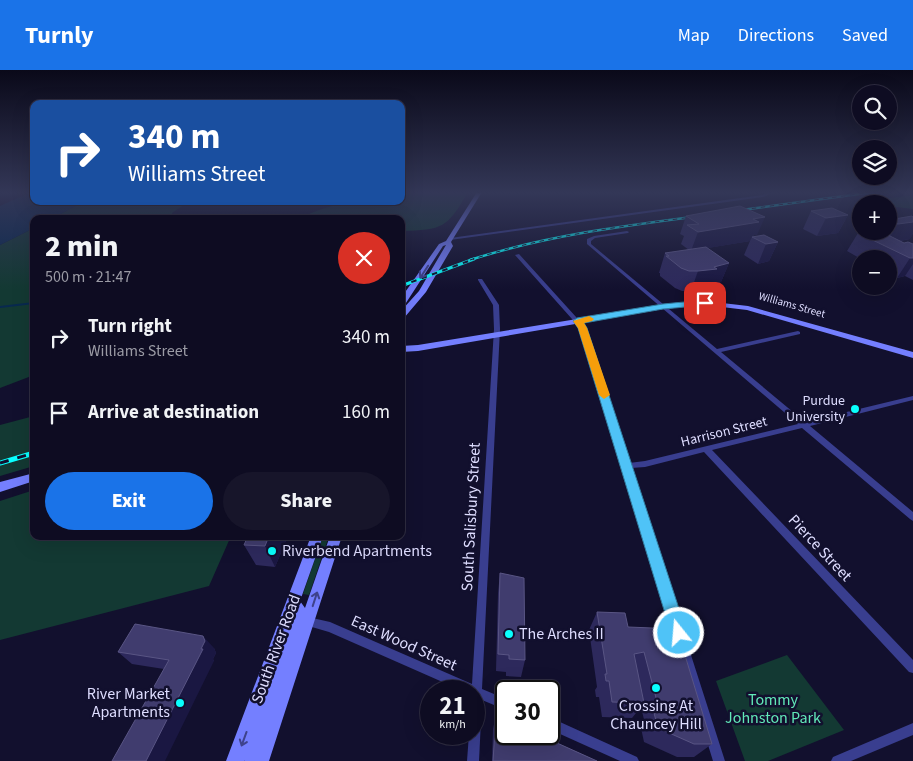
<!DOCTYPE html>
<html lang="en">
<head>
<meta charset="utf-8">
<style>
  :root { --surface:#0e0c22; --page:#17152a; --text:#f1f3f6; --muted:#9b9ba5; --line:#2e2c40; --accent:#1a73e8 }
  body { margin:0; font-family:"Source Sans 3",sans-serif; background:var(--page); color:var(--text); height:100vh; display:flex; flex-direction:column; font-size:19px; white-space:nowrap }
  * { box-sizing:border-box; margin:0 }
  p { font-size:16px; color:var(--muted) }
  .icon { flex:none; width:28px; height:28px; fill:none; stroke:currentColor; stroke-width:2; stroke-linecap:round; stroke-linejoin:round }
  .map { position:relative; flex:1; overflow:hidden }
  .sheet { position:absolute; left:30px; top:145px; width:375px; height:325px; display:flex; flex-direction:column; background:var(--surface); border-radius:10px; box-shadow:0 5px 20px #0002,0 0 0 1px var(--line) }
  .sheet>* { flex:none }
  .guide { position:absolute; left:30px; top:30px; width:375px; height:105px; border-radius:10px; box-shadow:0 5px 20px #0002,0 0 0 1px var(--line); background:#1a4fa0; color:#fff; overflow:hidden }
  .fabs { position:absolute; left:852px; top:15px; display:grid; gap:10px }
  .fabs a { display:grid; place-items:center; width:45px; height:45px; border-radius:50%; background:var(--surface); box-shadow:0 5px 20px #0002,0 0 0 1px var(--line); font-size:25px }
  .speed { position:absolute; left:420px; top:610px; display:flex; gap:10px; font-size:25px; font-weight:700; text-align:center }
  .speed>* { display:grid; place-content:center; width:65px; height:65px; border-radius:50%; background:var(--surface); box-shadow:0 5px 20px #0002,0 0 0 1px var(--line); line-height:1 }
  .speed small { font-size:12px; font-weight:400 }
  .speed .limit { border:2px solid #111; border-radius:8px; background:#fff; color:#111 }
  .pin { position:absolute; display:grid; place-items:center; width:42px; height:42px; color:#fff; margin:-21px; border-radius:10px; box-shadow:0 2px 8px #0006 }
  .me { position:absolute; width:55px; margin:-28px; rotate:343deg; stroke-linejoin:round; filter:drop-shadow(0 0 4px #0008) }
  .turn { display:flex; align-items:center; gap:18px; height:105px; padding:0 15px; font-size:22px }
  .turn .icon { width:65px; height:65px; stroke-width:2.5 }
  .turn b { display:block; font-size:35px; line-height:42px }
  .round { display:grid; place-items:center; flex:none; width:52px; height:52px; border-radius:26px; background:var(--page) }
  .summary { display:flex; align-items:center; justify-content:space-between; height:85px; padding:0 15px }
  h1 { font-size:30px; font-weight:800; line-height:38px }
  .primary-button { display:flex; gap:10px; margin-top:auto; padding:10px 15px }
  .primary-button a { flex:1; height:58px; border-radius:30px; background:var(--accent); color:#fff; font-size:20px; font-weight:800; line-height:58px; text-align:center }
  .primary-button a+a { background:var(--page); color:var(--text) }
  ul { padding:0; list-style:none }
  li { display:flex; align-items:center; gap:15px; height:75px; padding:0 15px }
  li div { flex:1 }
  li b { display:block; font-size:19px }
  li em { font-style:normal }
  header { display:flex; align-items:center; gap:30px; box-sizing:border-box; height:70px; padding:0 25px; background:var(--accent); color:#fff }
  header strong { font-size:24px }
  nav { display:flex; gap:28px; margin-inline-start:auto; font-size:18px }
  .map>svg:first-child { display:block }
  .green { fill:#133933 }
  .water { fill:#08294f }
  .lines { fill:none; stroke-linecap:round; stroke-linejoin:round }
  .stream { stroke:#08294f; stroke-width:2 }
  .street { fill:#393e8f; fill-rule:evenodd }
  .secondary { fill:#747fff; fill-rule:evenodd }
  .rail-far2-casing { stroke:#09fffe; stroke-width:2.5 }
  .rail-far1-casing { stroke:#09fffe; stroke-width:3 }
  .rail-casing { stroke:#09fffe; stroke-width:5 }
  .rail-far2 { stroke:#12102e; stroke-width:1; stroke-dasharray:4.5; stroke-linecap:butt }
  .rail-far1 { stroke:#12102e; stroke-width:2; stroke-dasharray:5.5; stroke-linecap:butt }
  .rail { stroke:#12102e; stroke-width:3; stroke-dasharray:9; stroke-linecap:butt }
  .wall { fill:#2d295c }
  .shaded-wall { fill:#1a1742 }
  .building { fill:#403c6e; stroke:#595584 }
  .oneway { stroke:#3e428c }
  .route { fill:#4fc3f7; stroke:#337fa1 }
  .slow { fill:#f59e0b }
  .poi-dot { fill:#09fffe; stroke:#12102e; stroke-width:2 }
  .labels { text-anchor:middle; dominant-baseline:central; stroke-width:5; stroke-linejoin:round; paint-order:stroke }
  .far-street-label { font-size:11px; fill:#deddff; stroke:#12102e }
  .poi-label { font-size:14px; fill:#deddff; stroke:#12102e; text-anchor:end }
  .street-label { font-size:14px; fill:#deddff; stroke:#12102e }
  .near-street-label { font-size:16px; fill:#deddff; stroke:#12102e }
  .near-poi-label { font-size:16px; fill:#deddff; stroke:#12102e; text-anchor:start }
  .near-park-label { font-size:16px; fill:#61e8b8; stroke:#12102e }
</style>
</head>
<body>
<header>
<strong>Turnly</strong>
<nav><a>Map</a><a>Directions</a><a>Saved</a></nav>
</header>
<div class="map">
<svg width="913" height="691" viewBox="0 0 913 691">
  <rect width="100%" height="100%" fill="#12102e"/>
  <path class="green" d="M401,122H468C447,158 443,160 401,161V149H299C335,130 362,131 401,131Z
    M913,125V139L889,136V134L872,133L869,131Z
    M85,131H185V134L172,143L171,149H51Z
    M34,158V305L0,318V175Z
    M34,346V396L0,406V355Z
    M34,420V466H231L209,516L0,570V431Z
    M323,466H329L309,525L303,524Z
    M787,585L844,660L768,691H745L716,611Z"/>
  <path class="water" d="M31,122H34V131H85L51,149H34V158L0,175V136Z"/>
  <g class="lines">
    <path class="stream" d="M0,237L34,233"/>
    <path class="street" d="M769,122H775L763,127L450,170L448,169L450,168L762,125Z
      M627,161L629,162L628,163L595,168L591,171V174L717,279L798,261L800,262V264L721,282L805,352L913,326V330L810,356L913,442V451L910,449L802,358L712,380L913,590V603L909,602L704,382L645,397L631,398L725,691H713L580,258L515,185L519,184L586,258L629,393L645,391L798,354L587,174V169L594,166Z
      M478,209H482L499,235L500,259L482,619L506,629V640L482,630L479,691H467L469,664H474V621H463L329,562L305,555L303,552L305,549L308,547L330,552L472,614L494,259L493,235L478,210Z
      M549,647L637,687L639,691H620L549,659Z
      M913,653V665L851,691H831L833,687Z"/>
    <path class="secondary" d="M477,122H482L451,172L453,176L426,222L404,248H401V241L419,221L446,175L443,176L404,236H401V228L439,174L446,171Z
      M705,231L748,236L913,282V288L747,240L705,235L663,239L418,281L401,282V276L418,275L663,235Z
      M34,403V411L0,422V412Z
      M311,466H323L300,531L305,538L330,466H342L269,691H244L246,685L244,691H226Z"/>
    <defs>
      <path id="rail-far2" d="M734,141L873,122
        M470,190C544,166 623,156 700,146"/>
      <path id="rail-far1" d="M401,216L474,189"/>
      <path id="rail" d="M0,393L34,383"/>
    </defs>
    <use href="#rail-far2" class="rail-far2-casing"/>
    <use href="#rail-far1" class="rail-far1-casing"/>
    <use href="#rail" class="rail-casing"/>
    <use href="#rail-far2" class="rail-far2"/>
    <use href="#rail-far1" class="rail-far1"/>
    <use href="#rail" class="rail"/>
  </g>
  <path class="wall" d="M811,141L848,145L838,163L817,166L803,159Z
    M686,146L757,165H754L753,166L778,172L769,191L758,194L744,185L750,171L707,178L729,193L721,212L710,215L709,218L691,221H682L675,218L660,206V203H659L665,183L689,180L681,174L684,166L680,164Z
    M912,146L910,169L900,171L904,173L913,174V210L905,206L897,208L889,203V189H861L847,181L858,163L889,161V150Z
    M288,466L275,497L256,495L244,475Z
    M500,503L525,590L521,607L506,606V602L496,601L498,523Z
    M597,542L628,557L712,674L694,687H677L644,672L641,658L645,654L641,637L632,648L602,647L599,627H596L595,620L597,617L589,560Z
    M214,578L216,583L213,589L214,591L164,599L132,594L118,582Z
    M496,645L597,691H492L493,659Z"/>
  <path class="shaded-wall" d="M848,145L838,163L817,166L826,148Z
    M765,147L757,165H754L753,167H752L750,171L691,181L698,162L753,149Z
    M913,152V164L910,169L886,173L898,154Z
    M778,172L769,191L758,194L766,174Z
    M910,188H913V194L905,206L897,208Z
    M729,193L721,212L710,215L709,218L691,221L698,201Z
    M269,466H288L275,497L265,476Z
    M203,566L214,578L216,583L213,589L214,591L165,691H146L201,579Z"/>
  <path class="building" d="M740,136L765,147L753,149L759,152L698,162L687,155L699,154L686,146Z
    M832,138L848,145L826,148L811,141Z
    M912,146L913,147V152L898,154L889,150Z
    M867,161H880L904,173L908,172L913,174V188H910L858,163Z
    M764,165L778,172L766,174L752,167Z
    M706,177L729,193L714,197L717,199L698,201H689L681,198L666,186H669L665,183Z
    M248,466H269L265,476L244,475Z
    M500,503L524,508L525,590L509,589V585L498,584Z
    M597,542L625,543L628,557L677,559L712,674H694L658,658L654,643H660L644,582L634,584L644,633L612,632L609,611H606L605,604H607Z
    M135,554L203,566L205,571L201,579H203L146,691H112L169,590L118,582Z
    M496,645L506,650V664H537L597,691H493Z"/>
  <defs><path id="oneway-shaft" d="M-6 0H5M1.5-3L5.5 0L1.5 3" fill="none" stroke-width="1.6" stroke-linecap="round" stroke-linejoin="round" transform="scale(1.25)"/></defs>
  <g class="oneway">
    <use href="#oneway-shaft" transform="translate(424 202) rotate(123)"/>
    <use href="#oneway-shaft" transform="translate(315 529) rotate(-72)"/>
    <use href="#oneway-shaft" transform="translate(244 669) rotate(110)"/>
  </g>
  <linearGradient id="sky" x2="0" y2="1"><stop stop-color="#0a0919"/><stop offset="0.56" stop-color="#333757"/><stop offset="1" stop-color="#333757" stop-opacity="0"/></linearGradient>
  <rect width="913" height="219" fill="url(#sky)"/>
  <path class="route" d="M705,230L708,231V235L663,239L584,253L587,258L687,563L685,569L679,572L673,569L671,563L578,258L573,251L577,248L663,234Z"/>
  <path class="slow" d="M589,246L594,249L592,251L584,253L587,258L610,325L604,329L599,325L578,258L573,251Z"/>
  <g class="poi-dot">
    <circle cx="855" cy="339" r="5"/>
    <circle cx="272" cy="481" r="5"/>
    <circle cx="509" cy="564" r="5"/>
    <circle cx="656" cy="618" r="5"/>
    <circle cx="180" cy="633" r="5"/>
  </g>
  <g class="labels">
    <g class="far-street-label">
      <text transform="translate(792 235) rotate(16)">Williams Street</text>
    </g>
    <g class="poi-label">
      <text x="845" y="331">Purdue<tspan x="845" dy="16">University</tspan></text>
    </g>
    <g class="street-label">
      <text transform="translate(724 362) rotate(-14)">Harrison Street</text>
    </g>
    <g class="near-street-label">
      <text transform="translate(471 447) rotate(-87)">South Salisbury Street</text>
      <text transform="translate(820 478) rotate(47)">Pierce Street</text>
      <text transform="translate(404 573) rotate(24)">East Wood Street</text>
      <text transform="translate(276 579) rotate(-70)">South River Road</text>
    </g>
    <g class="near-poi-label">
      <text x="282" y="481">Riverbend Apartments</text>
      <text x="519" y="564">The Arches II</text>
      <text x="170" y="624" text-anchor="end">River Market<tspan x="170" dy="18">Apartments</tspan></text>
      <text x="656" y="636" text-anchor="middle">Crossing At<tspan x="656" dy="18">Chauncey Hill</tspan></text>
    </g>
    <g class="near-park-label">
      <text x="773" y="630">Tommy<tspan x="773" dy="18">Johnston Park</tspan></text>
    </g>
  </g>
</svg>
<div class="fabs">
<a><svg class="icon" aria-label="search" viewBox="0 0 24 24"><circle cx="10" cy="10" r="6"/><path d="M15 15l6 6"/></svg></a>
<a><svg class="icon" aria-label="layers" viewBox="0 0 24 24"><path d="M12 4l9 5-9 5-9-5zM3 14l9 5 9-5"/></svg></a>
<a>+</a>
<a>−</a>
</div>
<div class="speed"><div>21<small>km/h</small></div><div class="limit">30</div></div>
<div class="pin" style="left:705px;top:233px;background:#d93025"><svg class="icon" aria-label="arrive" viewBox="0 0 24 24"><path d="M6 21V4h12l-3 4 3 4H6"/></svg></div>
<svg class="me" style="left:679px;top:563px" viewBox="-20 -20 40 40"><circle r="17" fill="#4fc3f7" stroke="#fff" stroke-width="3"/><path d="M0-11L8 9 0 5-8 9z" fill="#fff"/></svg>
<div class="guide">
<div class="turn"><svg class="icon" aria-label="right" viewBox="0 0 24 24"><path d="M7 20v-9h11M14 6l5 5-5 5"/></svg><div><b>340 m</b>Williams Street</div></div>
</div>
<section class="sheet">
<div class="summary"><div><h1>2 min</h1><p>500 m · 21:47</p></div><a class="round" style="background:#d93025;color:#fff"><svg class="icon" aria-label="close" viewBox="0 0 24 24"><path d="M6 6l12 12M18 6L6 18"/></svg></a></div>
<ul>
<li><svg class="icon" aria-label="right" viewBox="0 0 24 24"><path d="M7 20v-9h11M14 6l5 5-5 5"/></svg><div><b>Turn right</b><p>Williams Street</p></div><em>340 m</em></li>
<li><svg class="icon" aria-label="arrive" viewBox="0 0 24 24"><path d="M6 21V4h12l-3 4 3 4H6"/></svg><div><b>Arrive at destination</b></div><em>160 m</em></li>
</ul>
<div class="primary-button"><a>Exit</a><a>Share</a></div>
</section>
</div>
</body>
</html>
